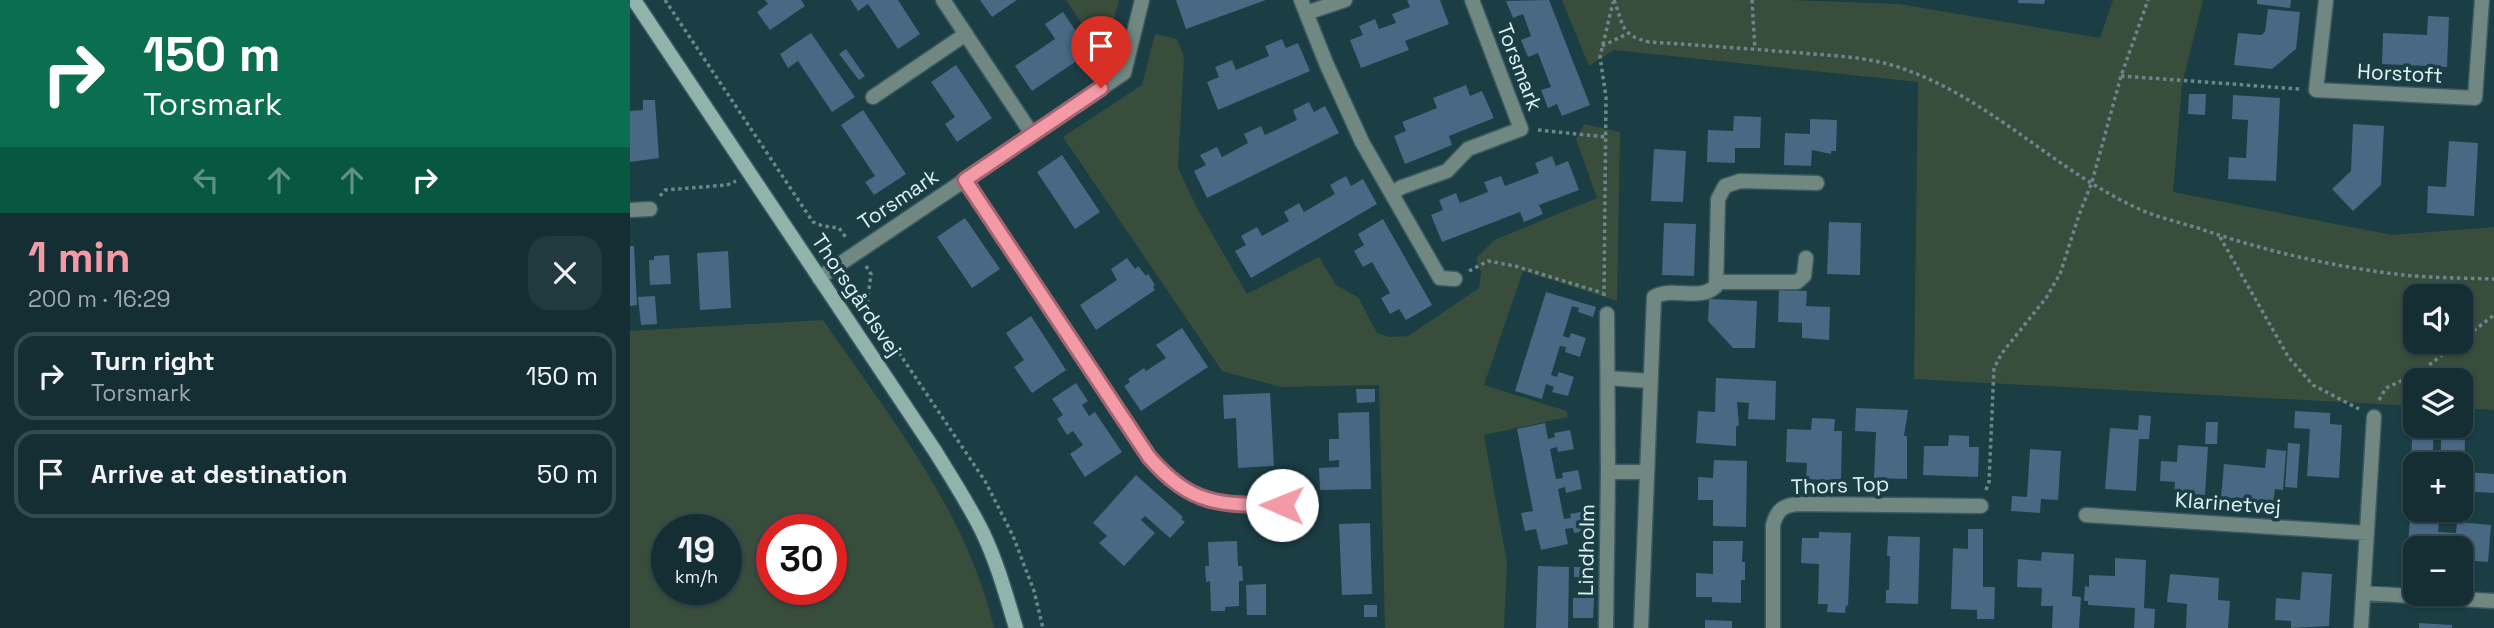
<!DOCTYPE html>
<html lang="en">
<head>
<meta charset="utf-8">
<style>
  :root { --surface:#142e33; --page:#213a3f; --text:#f1f3f6; --muted:#9da8ac; --line:#334a4e; --accent:#f49aa7 }
  body { margin:0; font-family:"Space Grotesk",sans-serif; background:var(--page); color:var(--text); height:100vh; display:flex; flex-direction:column; font-size:26px; white-space:nowrap }
  * { box-sizing:border-box; margin:0 }
  p { font-size:23px; color:var(--muted) }
  .icon { flex:none; width:38px; height:38px; fill:none; stroke:currentColor; stroke-width:2; stroke-linecap:round; stroke-linejoin:round }
  .map { position:relative; flex:1; overflow:hidden }
  .panel { display:flex; flex-direction:column; background:var(--surface); width:630px }
  .panel>* { flex:none }
  .guide { background:#0b6e4f; color:#fff; overflow:hidden }
  .controls { position:absolute; left:1773px; top:284px; display:grid; gap:14px }
  .controls a { display:grid; place-items:center; width:70px; height:70px; border-radius:14px; background:var(--surface); box-shadow:0 2px 5px #0004,0 0 0 2px var(--line); font-size:35px }
  .speed { position:absolute; left:21px; top:514px; display:flex; gap:14px; font-size:35px; font-weight:700; text-align:center }
  .speed>* { display:grid; place-content:center; width:91px; height:91px; border-radius:50%; background:var(--surface); box-shadow:0 2px 5px #0004,0 0 0 2px var(--line); line-height:1 }
  .speed small { font-size:18px; font-weight:400 }
  .speed .limit { border:10px solid #d22; background:#fff; color:#111 }
  .pin { position:absolute; display:grid; place-items:center; width:60px; height:60px; color:#fff; margin:-72px -30px; border-radius:50% 50% 50% 0; rotate:-45deg; box-shadow:0 0 7px #0007 }
  .pin .icon { rotate:45deg }
  .me { position:absolute; width:77px; margin:-38px; rotate:271deg; stroke-linejoin:round; filter:drop-shadow(0 0 5px #0008) }
  .turn { display:flex; align-items:center; gap:24px; height:147px; padding:0 28px; font-size:32px }
  .turn .icon { width:91px; height:91px; stroke-width:2.5 }
  .turn b { display:block; font-size:49px; line-height:60px }
  .lanes { display:flex; align-items:center; height:66px; padding:0 28px; background:#0003; justify-content:center; gap:35px; direction:ltr }
  .lanes .off { opacity:.35 }
  .round { display:grid; place-items:center; flex:none; width:74px; height:74px; border-radius:21px; background:var(--page) }
  .overview { display:flex; align-items:center; justify-content:space-between; height:119px; padding:0 28px }
  h1 { font-size:42px; font-weight:600; line-height:52px; color:var(--accent) }
  ul { padding:0; list-style:none }
  li { display:flex; align-items:center; gap:21px; height:88px; margin:0 14px 10px; padding:0 14px; border:4px solid var(--line); border-radius:21px }
  li div { flex:1 }
  li b { display:block; font-size:26px }
  li em { font-style:normal }
  main { display:flex; flex:1; min-height:0 }
  .map>svg:first-child { display:block }
  .green { fill:#394d3c; fill-rule:evenodd }
  .building { fill:#486883 }
  .lines { fill:none; stroke-linecap:round; stroke-linejoin:round }
  .street-casing { stroke:#3a5a60; stroke-width:17 }
  .secondary-casing { stroke:#3a5a60; stroke-width:17 }
  .path { stroke:#6b878d; stroke-width:3.5; stroke-dasharray:3.5 3.5; stroke-linecap:butt }
  .street { stroke:#718782; stroke-width:14 }
  .secondary { stroke:#90b3ac; stroke-width:14 }
  .route-casing { stroke:#9f646d; stroke-width:18 }
  .route { stroke:#f49aa7; stroke-width:12 }
  .labels { text-anchor:middle; dominant-baseline:central; stroke-width:7; stroke-linejoin:round; paint-order:stroke }
  .street-label { font-size:21px; fill:#dff2f6; stroke:#1b3d44 }
</style>
</head>
<body>
<main>
<section class="panel">
<div class="guide">
<div class="turn"><svg class="icon" aria-label="right" viewBox="0 0 24 24"><path d="M7 20v-9h11M14 6l5 5-5 5"/></svg><div><b>150 m</b>Torsmark</div></div>
<div class="lanes"><svg class="icon off" aria-label="left" viewBox="0 0 24 24"><path d="M17 20v-9H6M10 6l-5 5 5 5"/></svg><svg class="icon off" aria-label="ahead" viewBox="0 0 24 24"><path d="M12 20V5M6 11l6-6 6 6"/></svg><svg class="icon off" aria-label="ahead" viewBox="0 0 24 24"><path d="M12 20V5M6 11l6-6 6 6"/></svg><svg class="icon" aria-label="right" viewBox="0 0 24 24"><path d="M7 20v-9h11M14 6l5 5-5 5"/></svg></div>
</div>
<div class="overview"><div><h1>1 min</h1><p>200 m · 16:29</p></div><a class="round"><svg class="icon" aria-label="close" viewBox="0 0 24 24"><path d="M6 6l12 12M18 6L6 18"/></svg></a></div>
<ul>
<li><svg class="icon" aria-label="right" viewBox="0 0 24 24"><path d="M7 20v-9h11M14 6l5 5-5 5"/></svg><div><b>Turn right</b><p>Torsmark</p></div><em>150 m</em></li>
<li><svg class="icon" aria-label="arrive" viewBox="0 0 24 24"><path d="M6 21V4h12l-3 4 3 4H6"/></svg><div><b>Arrive at destination</b></div><em>50 m</em></li>
</ul>
</section>
<div class="map">
<svg width="1864" height="628" viewBox="0 0 1864 628">
  <rect width="100%" height="100%" fill="#1b3d44"/>
  <path class="green" d="M436,0H489L474,57Z
    M932,0H1160L1269,4L1470,38L1483,0H1573L1552,85L1543,192L1762,235L1864,227V410L1831,408L1830,380H1785V406L1284,379L1288,82L984,50L959,66ZM1785,296H1830V341H1785Z
    M525,34L547,39L554,57L548,168L567,208L617,294L689,257L706,285L728,297L747,333L760,337L778,336L849,288L851,273L846,258L864,240L967,198L946,139L954,124L990,132L987,301L893,271L854,385L937,411L938,417L854,435L877,563L874,628H755L749,385L651,387L592,371L433,137L512,85Z
    M193,320C260,417 337,512 364,628H0V331ZM96,530V590H37V530ZM201,530V590H142V530Z"/>
  <path class="building" d="M135,0H171L175,6L140,30L127,12L138,4Z
    M221,0H268L290,34L268,49L238,4L228,11Z
    M350,0H387L362,17Z
    M546,0H636L556,29Z
    M777,0H810L819,24L775,41L779,50L731,68L720,40L733,35L729,26L745,19L749,29L766,23L762,14L780,7Z
    M919,0L960,105L932,116L927,104L918,108L911,90L921,87L908,53L898,57L891,40L901,36L893,14L883,18L876,1Z
    M1388,0H1415L1414,4L1388,3Z
    M1627,0H1661L1660,8L1627,4Z
    M1638,9L1670,12L1666,49L1642,69L1604,65L1608,33L1631,35L1635,32Z
    M433,12L460,52L402,91L385,66L425,39L415,24Z
    M1798,16L1819,17L1817,67L1752,64L1753,33L1797,35Z
    M181,33L225,97L202,112L168,61L158,68L150,54Z
    M652,39L656,48L668,43L680,71L588,110L577,82L589,77L585,67L602,60L606,70L639,56L635,46Z
    M216,49L235,76L229,80L209,54Z
    M326,65L362,118L327,142L315,124L325,117L301,82Z
    M836,85L840,96L852,91L864,118L819,136L822,145L775,164L764,136L776,131L772,122L807,108L803,98Z
    M1559,94H1576L1575,115L1558,114Z
    M1603,95L1650,98L1646,181L1598,179L1599,157L1616,158L1618,120L1602,119Z
    M13,100H25L29,158L0,162V111L13,110Z
    M679,102L684,112L695,106L709,133L577,198L564,171L576,165L570,155L587,147L592,157L618,143L614,134L631,126L635,135L667,120L663,110Z
    M233,110L276,174L244,195L235,182L245,176L211,125Z
    M1104,116L1131,117L1130,148H1105V163L1077,162L1078,130L1103,131Z
    M1180,119L1207,120L1206,151H1201V154L1182,150L1181,166L1154,165L1155,133L1180,134Z
    M1723,124L1754,126L1751,185L1723,211L1702,189L1721,171Z
    M1819,141L1848,143L1844,216L1797,213L1798,186L1816,187Z
    M1024,149L1056,151L1053,202L1021,201Z
    M432,155L470,212L445,229L407,172Z
    M922,156L926,166L938,161L949,190L909,205L913,214L894,222L890,212L812,242L801,215L813,210L809,200L826,193L830,203L858,192L854,182L871,176L875,186L909,173L905,163Z
    M716,176L721,186L733,179L747,204L621,278L605,251L616,245L611,236L627,227L632,236L659,221L654,212L669,203L674,212L705,194L700,185Z
    M335,218L370,269L342,288L307,237Z
    M753,219L802,305L776,320L769,309L760,314L751,298L760,293L742,262L733,267L724,251L734,245L728,234Z
    M1199,222L1231,223L1230,275L1197,274Z
    M1034,223L1066,224L1064,276L1032,275Z
    M0,246H4L7,305L0,306Z
    M98,251L101,308L70,310L67,253Z
    M39,255L41,284L20,285L19,260H24V256Z
    M497,258L505,269L508,266L516,276L518,274L525,285L523,287L525,290L466,330L450,305L487,280L481,269Z
    M1149,290L1177,291L1176,306L1200,307L1199,340L1172,338V323L1148,322Z
    M916,292L966,307L963,317L948,312L949,308L942,306L933,336L939,338L941,333L956,338L950,357L935,352L936,347L930,346L921,375L927,377L929,372L944,377L938,396L922,392L924,387L916,384L912,399L885,391Z
    M25,296L27,324L11,325L8,297Z
    M1079,299L1127,301L1125,348H1103L1078,321Z
    M401,316L436,370L402,393L384,367L394,360L376,333Z
    M552,328L578,367L511,411L494,386L500,382L498,379L514,368L516,371L536,358L526,345Z
    M1086,378L1146,381L1145,420L1118,419L1119,403L1107,402L1109,425L1106,427V446L1066,443L1068,411L1085,412Z
    M446,383L458,401L452,405L459,416L465,412L492,452L455,477L440,454L453,445L443,431L437,435L427,419L433,415L422,399Z
    M726,389H745V402L727,403Z
    M640,393L644,466L608,468L606,418L594,419L593,395Z
    M1226,408L1278,410L1274,436H1277V479L1244,478L1246,432L1225,431Z
    M1665,411L1700,413V424L1712,425L1709,478L1677,476L1680,429L1664,428Z
    M739,412L741,489L690,490L689,468L709,467V460L699,461V439H709L708,413Z
    M1509,415L1521,416L1519,439H1509L1506,491L1475,489L1480,428L1508,430Z
    M1182,418L1205,419L1204,431H1212L1211,481L1176,479L1177,463L1156,462L1157,429L1181,430Z
    M1576,422H1588L1587,444H1575Z
    M915,423L918,439L925,437L924,433L940,430L944,449L928,452L927,447L920,449L926,479L933,478L932,473L948,470L952,489L936,493L935,487L928,489L934,519L941,518L940,514L956,511L960,530L944,533L943,528L935,529L938,544L911,550L906,529L895,531L891,513L903,511L887,429Z
    M1783,425H1804L1803,450H1811V439L1835,440L1834,472L1864,474V493L1830,491V464H1785V477H1780Z
    M1319,435L1339,436V447H1349L1348,477L1293,475L1294,446H1318Z
    M1658,443L1670,444L1667,488L1655,487Z
    M1548,445L1578,447L1575,495L1544,493L1545,482L1530,481L1531,461L1547,462Z
    M1400,449L1431,451L1428,500L1411,499L1410,513L1381,511L1382,496L1397,497Z
    M1637,449L1656,451L1653,490L1645,489L1643,502L1591,497L1594,464L1635,468Z
    M1084,460L1117,461L1116,527L1083,526V500H1068V477L1083,478Z
    M506,475L553,517L551,519L555,522L540,538L515,516L511,520L525,533L494,566L469,543L477,536L463,523Z
    M1781,504L1785,505V509H1810L1808,532L1826,533L1827,522L1861,525L1858,562L1845,561V566L1830,565V548H1785V561L1777,560Z
    M740,523L742,594L712,595L709,524Z
    M1338,529H1353V587H1365L1364,619H1347V610L1321,609L1323,548L1338,549Z
    M1189,532L1221,533L1218,606L1216,605L1215,613L1197,612L1198,604H1188L1189,564L1171,563L1172,538H1189Z
    M1258,536L1290,537L1288,604L1256,603V590H1259L1260,556H1257Z
    M607,541L608,566H612L613,581H609V606L595,607V611H581L580,581L576,582L575,566H579L578,542Z
    M1083,541H1113L1112,562H1115V580H1111V603L1082,602V597H1066V573L1083,574Z
    M1412,552L1444,554L1442,596L1451,597L1449,628H1422L1423,606H1411L1412,588L1387,587L1388,559L1411,561Z
    M1485,558L1516,560L1514,608L1525,609L1524,628H1504L1505,608L1458,605V601H1454L1455,586L1459,587V575L1485,576Z
    M908,566L939,567L938,628H906Z
    M944,567H965V578L944,577Z
    M1672,572L1702,574L1699,626L1661,628V621L1645,620L1646,598L1670,600Z
    M1540,574L1589,578L1588,600L1600,601L1598,628H1556L1557,604L1537,602Z
    M636,584V615H617L616,585Z
    M943,598H964L963,618H943Z
    M734,605H747V617H734Z
    M1075,620L1102,621V628H1075Z
    M1789,623L1822,625V628H1789Z"/>
  <g class="lines">
    <defs>
      <path id="street" d="M313,0L402,134
        M671,0L696,63L732,142L810,278L825,279
        M1696,0L1686,90L1845,98L1852,0
        M676,13L715,0
        M243,97L336,34
        M335,180L519,457C562,506 589,505 652,505
        M762,193L772,187L817,171L838,149L891,129L842,0
        M0,210L20,209
        M189,278L494,73L512,0
        M1086,282H1167L1174,276L1176,258
        M978,378L1020,381
        M978,472H1016
        M1456,515L1737,533
        M1733,593L1864,601
        M976,628L978,472L977,314
        M1011,628L1024,297C1042,286 1070,302 1086,286L1088,199L1095,186L1110,181L1187,183
        M1143,628V525C1147,510 1153,505 1169,504L1351,506
        M1731,628L1744,417"/>
      <path id="secondary" d="M4,0L305,451C321,477 338,503 352,531C367,562 376,595 386,628"/>
    </defs>
    <use href="#street" class="street-casing"/>
    <use href="#secondary" class="secondary-casing"/>
    <path class="path" d="M35,0L183,222L193,226L209,228L217,239
      M984,0C994,26 990,35 1019,42C1070,45 1121,49 1172,53C1205,56 1240,57 1271,68C1360,98 1424,170 1507,208C1526,217 1548,222 1568,228C1634,251 1704,267 1774,275C1804,278 1834,278 1864,279
      M1122,0L1125,49
      M972,46L997,34
      M1491,76L1670,89
      M908,130L976,137
      M30,196L35,190L97,185L106,181
      M1590,237L1659,358L1683,385L1729,409
      M236,266L241,274L237,305L355,481L383,536L404,591L413,628
      M839,271L858,261L885,266L973,293
      M974,296L976,97L970,57L983,2
      M1749,400L1756,388L1790,372L1864,315
      M1356,490L1359,482L1364,368L1372,353L1416,298L1430,274L1449,215L1462,182L1491,76L1518,0"/>
    <use href="#street" class="street"/>
    <use href="#secondary" class="secondary"/>
  </g>
  <g class="lines">
    <defs>
      <path id="route" d="M471,88L335,180L519,457C562,506 590,505 652,505"/>
    </defs>
    <use href="#route" class="route-casing"/>
    <use href="#route" class="route"/>
  </g>
  <g class="labels">
    <g class="street-label">
      <text transform="translate(890 67) rotate(69)">Torsmark</text>
      <text transform="translate(1770 73) rotate(3)">Horstoft</text>
      <text transform="translate(268 199) rotate(-34)">Torsmark</text>
      <text transform="translate(227 295) rotate(56)">Thorsgårdsvej</text>
      <text transform="translate(1210 485) rotate(-2)">Thors Top</text>
      <text transform="translate(1598 503) rotate(4)">Klarinetvej</text>
      <text transform="translate(956 550) rotate(-89)">Lindholm</text>
    </g>
  </g>
</svg>
<div class="controls">
<a><svg class="icon" aria-label="sound" viewBox="0 0 24 24"><path d="M4 9h4l5-4v14l-5-4H4zM17 9q2 3 0 6"/></svg></a>
<a><svg class="icon" aria-label="layers" viewBox="0 0 24 24"><path d="M12 4l9 5-9 5-9-5zM3 14l9 5 9-5"/></svg></a>
<a>+</a>
<a>−</a>
</div>
<div class="speed"><div>19<small>km/h</small></div><div class="limit">30</div></div>
<div class="pin" style="left:471px;top:88px;background:#d93025"><svg class="icon" aria-label="arrive" viewBox="0 0 24 24"><path d="M6 21V4h12l-3 4 3 4H6"/></svg></div>
<svg class="me" style="left:652px;top:505px" viewBox="-20 -20 40 40"><circle r="19" fill="#fff"/><path d="M0-13L10 11 0 6-10 11z" fill="#f49aa7"/></svg>
</div>
</main>
</body>
</html>
